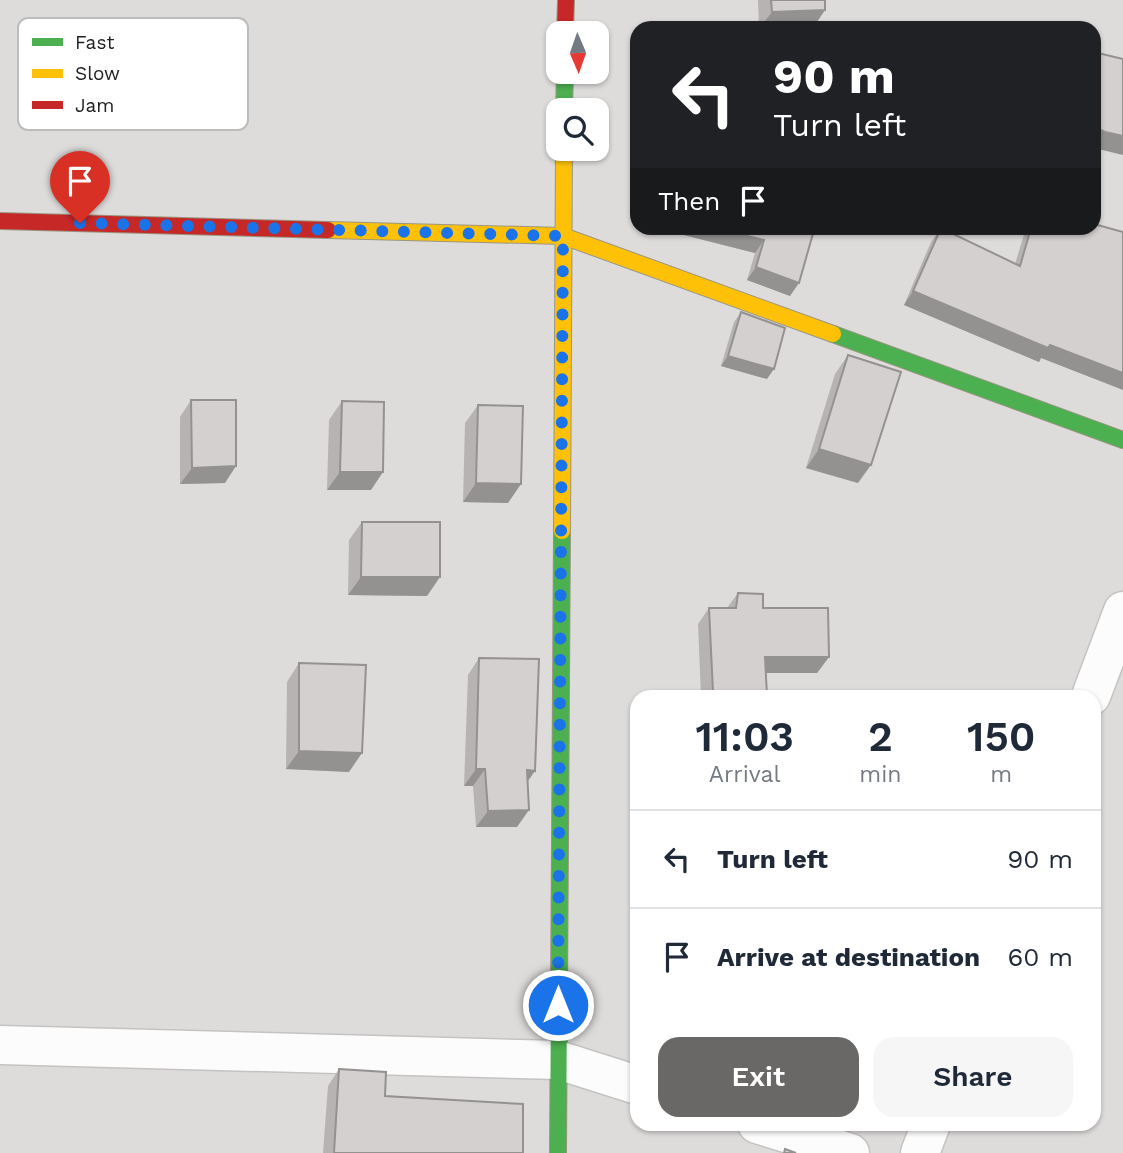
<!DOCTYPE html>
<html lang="en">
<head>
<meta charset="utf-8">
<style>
  :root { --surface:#fff; --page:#f6f6f7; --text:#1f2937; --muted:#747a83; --line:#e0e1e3; --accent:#696867 }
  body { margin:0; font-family:"Work Sans",sans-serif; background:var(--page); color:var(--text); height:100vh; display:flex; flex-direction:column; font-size:26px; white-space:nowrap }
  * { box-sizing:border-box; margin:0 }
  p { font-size:23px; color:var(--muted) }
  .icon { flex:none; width:38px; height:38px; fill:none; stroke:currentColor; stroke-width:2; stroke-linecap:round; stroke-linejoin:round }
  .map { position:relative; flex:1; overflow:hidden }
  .panel { position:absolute; left:630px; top:690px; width:471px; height:441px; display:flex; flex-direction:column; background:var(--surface); border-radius:21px; box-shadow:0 2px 5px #0004 }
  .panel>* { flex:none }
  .hud { position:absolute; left:630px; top:21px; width:471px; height:214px; border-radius:21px; box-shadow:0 2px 5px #0004; background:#202124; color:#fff; overflow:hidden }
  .needle { width:46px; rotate:178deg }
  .fabs { position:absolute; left:546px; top:21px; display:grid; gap:14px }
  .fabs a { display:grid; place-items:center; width:63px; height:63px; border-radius:14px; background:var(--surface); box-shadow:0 2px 5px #0004; font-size:35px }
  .pin { position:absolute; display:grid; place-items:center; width:60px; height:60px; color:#fff; margin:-72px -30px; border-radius:50% 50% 50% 0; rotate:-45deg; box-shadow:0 0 7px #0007 }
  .pin .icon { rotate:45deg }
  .me { position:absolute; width:77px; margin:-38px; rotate:0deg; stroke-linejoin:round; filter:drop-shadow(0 0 5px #0008) }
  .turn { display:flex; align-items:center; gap:24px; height:147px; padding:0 28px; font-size:32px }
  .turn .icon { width:91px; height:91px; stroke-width:2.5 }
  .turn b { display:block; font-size:49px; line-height:60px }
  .then { display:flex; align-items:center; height:66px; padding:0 28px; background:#0003; gap:14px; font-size:26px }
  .eta { display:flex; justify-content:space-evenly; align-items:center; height:119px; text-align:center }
  .eta b { font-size:42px; font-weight:600; line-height:49px }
  .button { display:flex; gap:14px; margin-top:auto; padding:14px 28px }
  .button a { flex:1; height:80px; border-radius:21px; background:var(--accent); color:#fff; font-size:28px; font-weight:600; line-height:80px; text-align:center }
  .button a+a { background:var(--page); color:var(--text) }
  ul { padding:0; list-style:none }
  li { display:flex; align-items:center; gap:21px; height:98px; padding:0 28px; border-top:2px solid var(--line) }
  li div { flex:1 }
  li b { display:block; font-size:26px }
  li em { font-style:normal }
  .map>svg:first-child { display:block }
  .residential { fill:#dedcdb; fill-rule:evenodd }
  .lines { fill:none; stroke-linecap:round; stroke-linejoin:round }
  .street-casing { stroke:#c5c3c2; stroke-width:41 }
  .fast-casing { stroke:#9a9682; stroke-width:18 }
  .slow-casing { stroke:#9a9682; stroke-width:18 }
  .jam-casing { stroke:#9a9682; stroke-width:18 }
  .street { stroke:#fdfcfc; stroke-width:38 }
  .fast { stroke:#4caf50; stroke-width:16 }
  .slow { stroke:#ffc107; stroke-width:16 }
  .jam { stroke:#c62828; stroke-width:16 }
  .wall { fill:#b6b3b2 }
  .shaded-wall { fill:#949291 }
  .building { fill:#d4d0cf; stroke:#949291; stroke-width:2 }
  .route { stroke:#1a73e8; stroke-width:12; stroke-dasharray:0 21.6 }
  .key { fill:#fff; stroke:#bcbcbc; stroke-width:2 }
  .key-label { font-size:19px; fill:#212121 }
</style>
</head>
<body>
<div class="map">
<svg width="1123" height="1153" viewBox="0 0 1123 1153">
  <rect width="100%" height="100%" fill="#efecea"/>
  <path class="residential" d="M0,0H1123V1153H0ZM637,28H1094V228H637ZM558,33H597V72H558ZM558,110H597V149H558ZM637,696H1094V1124H637Z"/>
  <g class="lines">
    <defs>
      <path id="street" d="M1091,696L1123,611
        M0,1045L558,1060L637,1085
        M757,1124L850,1153
        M920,1153L931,1124"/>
      <path id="fast" d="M564,110L565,72
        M833,334L1123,440
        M558,1153L562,531"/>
      <path id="slow" d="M328,230L563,236L833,334
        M562,531L564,149"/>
      <path id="jam" d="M565,33L566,0
        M0,221L328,230"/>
    </defs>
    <use href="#street" class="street-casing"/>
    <use href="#fast" class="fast-casing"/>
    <use href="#slow" class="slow-casing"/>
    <use href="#jam" class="jam-casing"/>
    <use href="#street" class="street"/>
    <use href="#fast" class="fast"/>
    <use href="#slow" class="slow"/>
    <use href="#jam" class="jam"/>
  </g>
  <path class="wall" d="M758,0H825L813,28H759Z
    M649,228H807L790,296L747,280L755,253L672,232H649Z
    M941,228L1015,264L1026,228H1094L1041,358L1039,362L904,305L931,242Z
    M741,312L767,379L721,366L734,322Z
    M848,355L858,483L806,468L835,374Z
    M191,400L225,483L180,484V417Z
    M342,401L371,490H327L329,420Z
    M478,405L508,503L463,502L465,423Z
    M362,522L427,596L348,595L349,540Z
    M738,593L763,608L829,657L817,673H766L767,696H701L698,624L709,608H727Z
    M479,658L528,782L517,827H476L473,786H464L468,675Z
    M299,663L349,772L286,769L287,682Z
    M339,1069L385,1096L523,1153H323L328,1086Z"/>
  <path class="shaded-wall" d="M825,10L813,28H760L772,12Z
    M1094,127L1123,136V155L1094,148Z
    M652,228H715L764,240L755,253L672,232H649Z
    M756,267L799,283L790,296L747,280Z
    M913,291L1123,373V390L1041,358L1039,362L904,305Z
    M728,356L774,369L767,379L721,366Z
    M819,449L871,465L858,483L806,468Z
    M236,466L225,483L180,484L192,468Z
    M340,472H383L371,490H327Z
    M476,483L521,484L508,503L463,502Z
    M361,577H440L427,596L348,595Z
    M765,657H829L817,673H754Z
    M726,691L723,696H710L713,692Z
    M299,751L362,753L349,772L286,769Z
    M476,769H485L473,786H464Z
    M527,770L535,771L523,788Z
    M529,810L517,827H476L488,811Z"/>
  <path class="building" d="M771,0H825V10L772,12Z
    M1094,52L1123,59V136L1105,132L1094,127Z
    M1094,224L1123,232V373L1050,345L1048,348L913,291L941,228L1020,266L1031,228H1094Z
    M715,228H807L814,230L799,283L756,267L764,240Z
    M741,312L785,328L774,369L728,356Z
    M848,355L901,372L871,465L819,449Z
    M191,400H236V466L192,468Z
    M342,401L384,402L383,472H340Z
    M478,405L523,406L521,484L476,483Z
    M362,522H440V577H361Z
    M738,593L763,594V608H828L829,657H765L767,696H726V691L713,692L709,608H736Z
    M479,658L539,659L535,771L527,770L529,810L488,811L485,769H476Z
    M299,663L366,665L362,753L299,751Z
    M339,1069L386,1072L385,1096L523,1104V1153H334Z
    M785,1149L796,1153H784Z"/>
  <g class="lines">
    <path class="route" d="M80,223L563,236L558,1005"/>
  </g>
  <rect x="18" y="18" width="230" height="112" rx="10" class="key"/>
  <rect x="32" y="38" width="31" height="8" fill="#4caf50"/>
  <rect x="32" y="69" width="31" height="9" fill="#ffc107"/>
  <rect x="32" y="101" width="31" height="8" fill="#c62828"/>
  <g class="key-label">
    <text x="75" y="49">Fast</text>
    <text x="75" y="80">Slow</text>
    <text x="75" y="112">Jam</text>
  </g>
</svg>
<div class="fabs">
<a><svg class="needle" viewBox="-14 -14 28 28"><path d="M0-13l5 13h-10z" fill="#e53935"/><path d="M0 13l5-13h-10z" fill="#747a83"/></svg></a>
<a><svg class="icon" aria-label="search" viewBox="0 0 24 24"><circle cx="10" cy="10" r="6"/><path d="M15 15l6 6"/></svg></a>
</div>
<div class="pin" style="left:80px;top:223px;background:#d93025"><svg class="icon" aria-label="arrive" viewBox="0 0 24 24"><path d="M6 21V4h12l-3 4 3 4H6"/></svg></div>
<svg class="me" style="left:558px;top:1005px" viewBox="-20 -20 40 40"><circle r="17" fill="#1a73e8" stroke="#fff" stroke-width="3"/><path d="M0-11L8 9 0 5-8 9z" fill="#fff"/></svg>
<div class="hud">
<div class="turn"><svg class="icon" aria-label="left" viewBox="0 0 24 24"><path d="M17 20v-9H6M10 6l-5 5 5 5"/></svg><div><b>90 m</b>Turn left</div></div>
<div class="then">Then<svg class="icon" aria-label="arrive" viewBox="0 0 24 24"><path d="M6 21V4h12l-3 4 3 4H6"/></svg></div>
</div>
<section class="panel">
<div class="eta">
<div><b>11:03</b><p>Arrival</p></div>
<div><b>2</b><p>min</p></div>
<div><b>150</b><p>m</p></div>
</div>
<ul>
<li><svg class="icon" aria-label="left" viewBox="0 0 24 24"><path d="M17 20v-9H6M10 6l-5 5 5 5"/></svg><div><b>Turn left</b></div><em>90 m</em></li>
<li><svg class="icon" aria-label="arrive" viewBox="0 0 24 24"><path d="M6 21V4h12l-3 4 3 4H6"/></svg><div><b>Arrive at destination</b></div><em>60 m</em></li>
</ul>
<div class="button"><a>Exit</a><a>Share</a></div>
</section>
</div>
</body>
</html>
